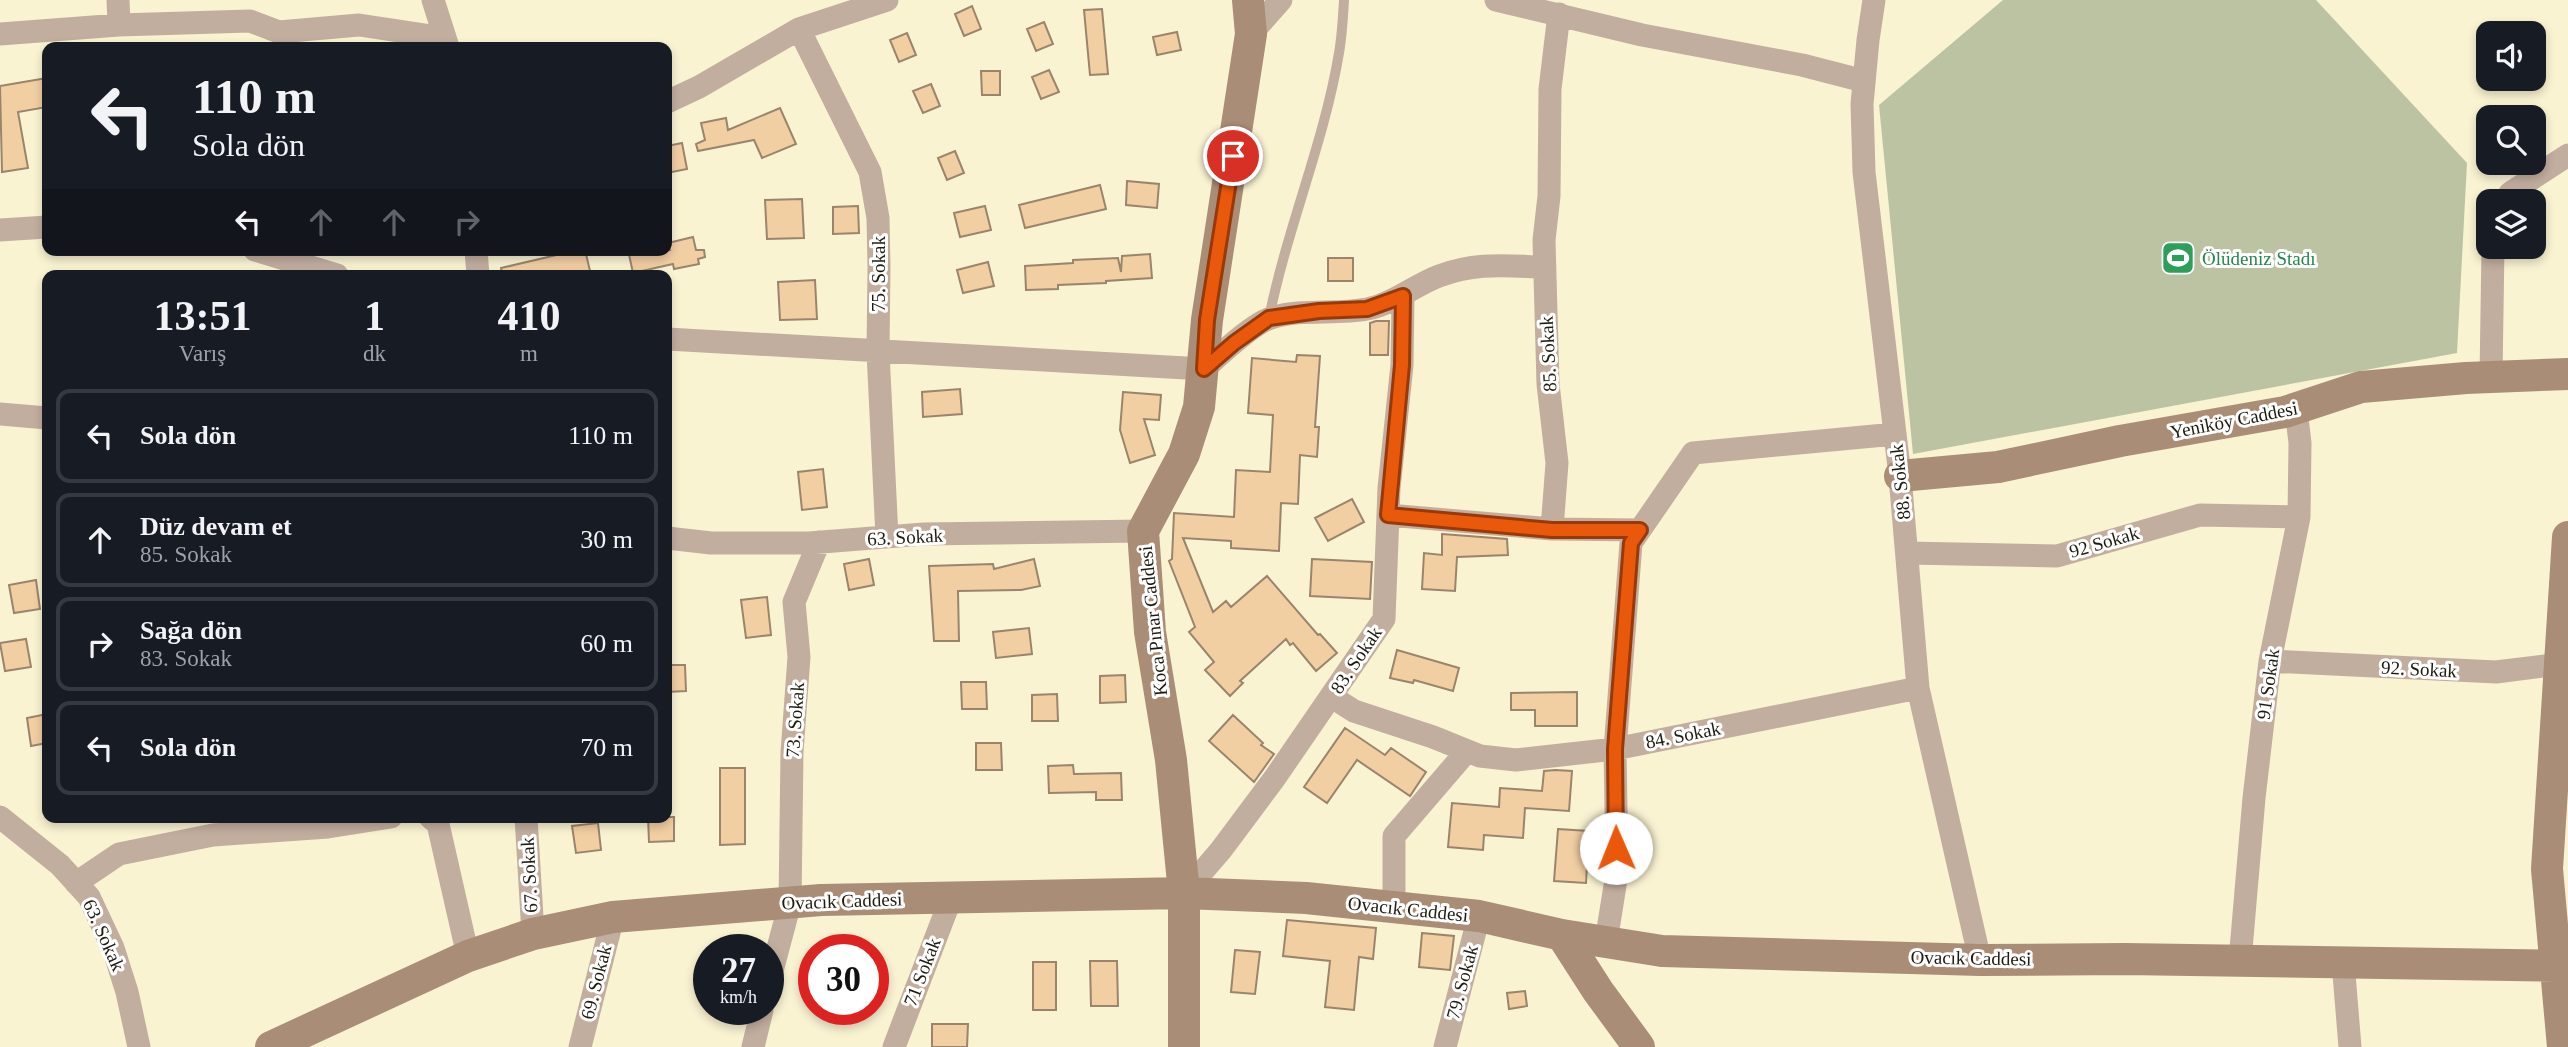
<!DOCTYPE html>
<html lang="tr">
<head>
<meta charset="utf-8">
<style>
  :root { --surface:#171b24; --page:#242831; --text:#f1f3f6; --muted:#9ea1a6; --line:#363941 }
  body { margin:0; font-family:Georgia,serif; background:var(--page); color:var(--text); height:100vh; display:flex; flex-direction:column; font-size:26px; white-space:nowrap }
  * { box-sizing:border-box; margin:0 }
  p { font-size:23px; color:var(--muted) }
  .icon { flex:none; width:38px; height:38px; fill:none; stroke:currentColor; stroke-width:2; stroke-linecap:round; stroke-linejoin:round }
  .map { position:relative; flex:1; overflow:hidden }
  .side { position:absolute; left:42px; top:270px; width:630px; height:553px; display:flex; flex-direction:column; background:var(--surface); border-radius:14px; box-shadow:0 4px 10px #0003 }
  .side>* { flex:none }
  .guide { position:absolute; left:42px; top:42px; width:630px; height:214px; border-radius:14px; box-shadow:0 4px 10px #0003; background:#171b24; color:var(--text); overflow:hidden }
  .controls { position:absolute; left:2476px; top:21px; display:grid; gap:14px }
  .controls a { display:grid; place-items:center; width:70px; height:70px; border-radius:14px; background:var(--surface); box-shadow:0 4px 10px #0003; font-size:35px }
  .speed { position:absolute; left:693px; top:934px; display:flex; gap:14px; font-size:35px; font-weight:700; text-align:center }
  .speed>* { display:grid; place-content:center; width:91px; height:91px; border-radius:50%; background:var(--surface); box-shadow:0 4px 10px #0003; line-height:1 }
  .speed small { font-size:18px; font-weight:400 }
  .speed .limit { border:10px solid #d22; background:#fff; color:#111 }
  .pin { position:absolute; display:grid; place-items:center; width:60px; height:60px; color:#fff; margin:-30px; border:4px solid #fff; border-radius:50%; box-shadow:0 2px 7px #0007 }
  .me { position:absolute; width:77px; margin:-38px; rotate:359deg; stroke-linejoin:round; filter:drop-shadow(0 0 5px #0008) }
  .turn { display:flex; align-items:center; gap:24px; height:147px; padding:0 35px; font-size:32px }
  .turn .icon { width:91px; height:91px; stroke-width:2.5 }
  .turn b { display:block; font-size:49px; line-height:60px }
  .lanes { display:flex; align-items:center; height:66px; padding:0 35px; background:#0003; justify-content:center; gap:35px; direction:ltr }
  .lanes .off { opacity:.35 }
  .eta { display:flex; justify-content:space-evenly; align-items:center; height:119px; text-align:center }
  .eta b { font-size:42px; font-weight:700; line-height:49px }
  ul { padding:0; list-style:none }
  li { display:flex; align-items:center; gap:21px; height:94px; margin:0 14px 10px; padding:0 21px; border:4px solid var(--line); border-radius:14px }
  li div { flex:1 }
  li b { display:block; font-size:26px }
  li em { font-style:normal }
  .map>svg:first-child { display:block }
  .green { fill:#bcc3a3 }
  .building { fill:#f2cea3; stroke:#9a856c; stroke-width:2 }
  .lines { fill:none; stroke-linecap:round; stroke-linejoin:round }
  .lane { stroke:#c2ae9f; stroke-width:10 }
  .street { stroke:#c2ae9f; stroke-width:23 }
  .secondary { stroke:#aa8d76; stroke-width:32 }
  .route-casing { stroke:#983908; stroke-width:18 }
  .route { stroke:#ea580c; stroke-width:12 }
  .labels { text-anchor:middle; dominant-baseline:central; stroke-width:6; stroke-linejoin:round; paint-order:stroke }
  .leisure-label { font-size:19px; fill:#27864d; stroke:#fff; text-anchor:start }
  .street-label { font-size:19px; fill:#1d1b0f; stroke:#fff }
</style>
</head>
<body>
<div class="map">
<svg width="2568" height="1047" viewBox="0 0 2568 1047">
  <rect width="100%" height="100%" fill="#faf3d2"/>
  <path class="green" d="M2003,0H2316L2467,163L2457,353L1913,454L1879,105Z"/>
  <path class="building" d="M972,6L981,29L964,36L955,14Z
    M1102,9L1108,74L1090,75L1084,10Z
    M1044,22L1053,44L1036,51L1027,29Z
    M1177,32L1181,50L1157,55L1153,37Z
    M907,33L916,55L899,62L890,40Z
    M1049,70L1059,92L1041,99L1032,77Z
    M981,71H1000V95H982Z
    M47,78V107L18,112L28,168L2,172L0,86Z
    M931,84L940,106L923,113L913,91Z
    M780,108L796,144L762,158L754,140L698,151L696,144L705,140L701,123L726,118L728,130Z
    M682,143L687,169L667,173V146Z
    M955,151L964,173L947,180L938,158Z
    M1127,181L1159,184L1157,208L1126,205Z
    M1100,185L1106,209L1025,228L1019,205Z
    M802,199L804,238L767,239L765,200Z
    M858,206L859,233L833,234V207Z
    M985,206L991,230L960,237L954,213Z
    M693,237L696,250H704L705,257L698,259L699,264L674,269L673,264L633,273L628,250H670L668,243Z
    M578,250H585L591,275H502L501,268Z
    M1150,254L1152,278L1106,281V283L1058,285V289L1026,290L1025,266L1073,263V260L1118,258L1121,272L1122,256Z
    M1328,258H1353V281H1328Z
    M988,262L994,286L963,293L957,270Z
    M815,280L817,319L780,320L778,282Z
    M1376,321H1389L1388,355H1370V323Z
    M1297,355L1320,356L1315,427H1319L1317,457L1300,455L1298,504L1281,503L1279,551L1231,548V541L1183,538L1213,612L1226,601L1231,607L1267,576L1318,635L1320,634L1337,653L1316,671L1293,643L1290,645L1286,639L1240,681L1243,683L1230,696L1205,670L1214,662L1189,632L1195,627L1169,561L1172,559L1174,513L1234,517L1236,470L1270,472L1273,415L1248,413L1252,358L1296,362Z
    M960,389L962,414L923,417L922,392Z
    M1123,392L1161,395L1159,420L1144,419L1155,455L1130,463L1120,430Z
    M823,469L827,507L802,510L798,472Z
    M1352,499L1364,522L1328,541L1315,518Z
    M1442,534L1507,539L1508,555L1457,557L1455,591L1422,589L1424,553L1442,555Z
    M869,559L874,585L849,590L844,564Z
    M1034,559L1040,586L1021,590L958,591L959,641H934L929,566L993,564L994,569Z
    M1312,559L1372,562L1370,599L1310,596Z
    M36,580L40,609L14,613L9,585Z
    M767,597L771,635L746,638L741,600Z
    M1029,628L1032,654L996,658L993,632Z
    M26,639L31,667L5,671L0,643Z
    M1397,650L1459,668L1453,691L1414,680L1413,683L1390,678Z
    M667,665H685L686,691L667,692Z
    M1125,675L1126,702L1100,703V676Z
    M961,682H986L987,709H962Z
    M1577,692V726H1535V710H1511V693Z
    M1057,694L1058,721H1032V695Z
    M47,714V743L31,746L27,718Z
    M1233,715L1263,743L1261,745L1274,754L1254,782L1209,741Z
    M1345,728L1385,755L1391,748L1426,772L1410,796L1357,760L1327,803L1304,787Z
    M976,743H1001L1002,770H976Z
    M1073,765L1074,774L1121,773L1122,800H1096V792L1049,793L1048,766Z
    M720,768H745V844L720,845Z
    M1555,770L1572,771L1569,811L1525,808L1523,838L1484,835L1483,850L1448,847L1452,803L1499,807L1500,788L1542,791L1544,771Z
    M648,817H674V841L649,842Z
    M598,823L601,850L576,853L572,826Z
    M1558,829L1589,831L1586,883L1554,881Z
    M1287,920L1376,928L1373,959L1359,957L1354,1010L1325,1007L1330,961L1283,956Z
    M1422,933L1454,936L1450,970L1419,967Z
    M1235,950L1260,952L1255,994L1231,992Z
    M1090,961H1117L1118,1006H1091Z
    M1033,962H1056V1010H1033Z
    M1525,991L1527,1006L1509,1009L1507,993Z
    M932,1024H968L967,1047H932Z"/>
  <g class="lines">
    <path class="lane" d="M1269,318C1287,228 1324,143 1339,53C1342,36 1343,18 1344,0"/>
    <path class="street" d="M118,0L119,25
      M433,0L448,47
      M1496,0L1642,35L1802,65L1864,81
      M1874,0L1868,40L1862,104L1864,172L1900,476L1918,688L1980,960
      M799,29L870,172L878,218L879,267L878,352L887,537
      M0,34L119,25L250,21L279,32L359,25L445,38
      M1251,34L1281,0
      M667,102L699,87L799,29L887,0
      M2506,201L2510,193L2568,155
      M0,230L47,227
      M255,250L337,275
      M476,250L478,275
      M667,339L1204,369C1219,356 1253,323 1271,318C1302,308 1336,315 1367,309C1393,304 1415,285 1439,276C1477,262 1505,266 1544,267
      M2491,377L2493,247
      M0,414L47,418
      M1388,515L1552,529L1557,463L1548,384L1544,240L1549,196L1550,89L1559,14
      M1552,529L1640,530
      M667,538L711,543H809L924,534L1143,531
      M1907,553L2057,556L2200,515L2299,517
      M2270,661L2496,672L2568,663
      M1332,697L1354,711L1433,737L1480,756L1516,760L1615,749L1918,688
      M0,817L60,865L89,897L113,948L127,992L139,1047
      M430,817L438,824L468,956
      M526,817L533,934
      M76,883L119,854L213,835L328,827L391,817
      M1184,893L1221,850L1274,779L1384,619L1389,488L1402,365L1403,296
      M1394,907V836L1467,751
      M1606,942L1617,873L1615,749L1631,543L1693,453L1895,434
      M2240,961L2254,798L2270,661L2299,517L2300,443L2296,409
      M2343,962L2350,1047
      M768,986L790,903L792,752L799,657L794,602L819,542
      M580,1047L613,917
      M753,1047L762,1010
      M894,1047L951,898
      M1445,1047L1479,916"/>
    <path class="secondary" d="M1900,476L1998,467L2120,441L2285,412L2361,387L2466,378L2568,374
      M1562,935L1598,991L1639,1047
      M271,1047L468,956L533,934L613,917L821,900L1184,893L1306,898L1479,916L1562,935L1662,951L1980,960L2125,959L2568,966
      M1184,1047V893L1171,760L1150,632L1143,531L1184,454L1199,407L1207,320L1251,34L1248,0
      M2563,1047L2547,869L2568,537"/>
  </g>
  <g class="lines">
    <defs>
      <path id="route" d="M1233,156L1207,320L1204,369L1234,343L1269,318L1319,311L1367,309L1403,296L1402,365L1388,515L1552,530H1640L1631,543L1615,749L1616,848"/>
    </defs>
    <use href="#route" class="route-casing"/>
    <use href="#route" class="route"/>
  </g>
  <defs>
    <symbol id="stadium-square" viewBox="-11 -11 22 22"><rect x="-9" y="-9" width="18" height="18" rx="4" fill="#2e9e5b" stroke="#fff"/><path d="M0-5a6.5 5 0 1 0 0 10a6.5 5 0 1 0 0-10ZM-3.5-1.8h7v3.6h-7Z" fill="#fff"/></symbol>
  </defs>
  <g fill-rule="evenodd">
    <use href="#stadium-square" x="2159" y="239" width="38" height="38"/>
  </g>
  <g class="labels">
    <g class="leisure-label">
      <text x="2202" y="258">Ölüdeniz Stadı</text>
    </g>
    <g class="street-label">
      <text transform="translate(878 274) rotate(-90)">75. Sokak</text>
      <text transform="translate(1548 354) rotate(-93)">85. Sokak</text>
      <text transform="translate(2234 420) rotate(-11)">Yeniköy Caddesi</text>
      <text transform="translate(1900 482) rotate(-96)">88. Sokak</text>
      <text transform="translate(905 537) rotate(-3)">63. Sokak</text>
      <text transform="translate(2104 542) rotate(-16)">92 Sokak</text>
      <text transform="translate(1153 621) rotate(-96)">Koca Pınar Caddesi</text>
      <text transform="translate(1356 660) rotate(-56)">83. Sokak</text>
      <text transform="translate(2419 669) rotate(3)">92. Sokak</text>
      <text transform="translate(2268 684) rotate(-82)">91 Sokak</text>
      <text transform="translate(795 720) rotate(-86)">73. Sokak</text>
      <text transform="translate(1683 735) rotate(-11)">84. Sokak</text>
      <text transform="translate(529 875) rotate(-93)">67. Sokak</text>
      <text transform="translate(842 901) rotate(-2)">Ovacık Caddesi</text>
      <text transform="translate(1408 909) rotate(6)">Ovacık Caddesi</text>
      <text transform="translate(104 935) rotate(66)">63. Sokak</text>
      <text transform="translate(1971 958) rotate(1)">Ovacık Caddesi</text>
      <text transform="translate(922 972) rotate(-69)">71 Sokak</text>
      <text transform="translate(596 982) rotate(-76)">69. Sokak</text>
      <text transform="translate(1462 982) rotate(-75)">79. Sokak</text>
    </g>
  </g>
</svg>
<div class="controls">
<a><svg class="icon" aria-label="sound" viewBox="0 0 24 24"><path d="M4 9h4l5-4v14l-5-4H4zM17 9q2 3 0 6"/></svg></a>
<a><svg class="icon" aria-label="search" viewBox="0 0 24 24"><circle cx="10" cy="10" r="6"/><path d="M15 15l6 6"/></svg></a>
<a><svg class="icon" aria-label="layers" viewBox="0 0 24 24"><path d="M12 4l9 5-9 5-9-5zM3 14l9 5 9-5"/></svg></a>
</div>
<div class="speed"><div>27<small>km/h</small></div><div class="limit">30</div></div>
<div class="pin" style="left:1233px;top:156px;background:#d93025"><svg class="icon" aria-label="arrive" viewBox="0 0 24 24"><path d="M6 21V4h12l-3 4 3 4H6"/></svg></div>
<svg class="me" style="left:1616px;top:848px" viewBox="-20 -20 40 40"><circle r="19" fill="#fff"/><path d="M0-13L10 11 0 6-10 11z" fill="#ea580c"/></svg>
<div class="guide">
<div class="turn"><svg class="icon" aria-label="left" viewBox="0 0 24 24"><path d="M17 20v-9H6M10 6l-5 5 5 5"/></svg><div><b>110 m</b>Sola dön</div></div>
<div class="lanes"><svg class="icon" aria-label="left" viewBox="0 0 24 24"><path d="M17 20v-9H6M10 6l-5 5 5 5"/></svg><svg class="icon off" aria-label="ahead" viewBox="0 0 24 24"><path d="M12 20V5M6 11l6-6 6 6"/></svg><svg class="icon off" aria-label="ahead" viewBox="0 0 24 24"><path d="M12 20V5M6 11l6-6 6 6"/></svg><svg class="icon off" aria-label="right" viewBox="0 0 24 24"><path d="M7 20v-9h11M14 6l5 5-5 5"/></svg></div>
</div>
<section class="side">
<div class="eta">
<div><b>13:51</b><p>Varış</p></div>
<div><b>1</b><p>dk</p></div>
<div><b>410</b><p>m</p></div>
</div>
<ul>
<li><svg class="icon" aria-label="left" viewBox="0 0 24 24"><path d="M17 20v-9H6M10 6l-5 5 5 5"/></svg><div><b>Sola dön</b></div><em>110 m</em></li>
<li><svg class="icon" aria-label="ahead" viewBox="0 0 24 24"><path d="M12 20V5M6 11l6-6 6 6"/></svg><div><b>Düz devam et</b><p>85. Sokak</p></div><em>30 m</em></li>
<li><svg class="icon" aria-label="right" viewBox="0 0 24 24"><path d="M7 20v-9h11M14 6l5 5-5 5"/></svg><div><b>Sağa dön</b><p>83. Sokak</p></div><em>60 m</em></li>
<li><svg class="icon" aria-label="left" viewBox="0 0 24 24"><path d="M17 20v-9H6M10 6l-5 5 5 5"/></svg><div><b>Sola dön</b></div><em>70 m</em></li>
</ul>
</section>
</div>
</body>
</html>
